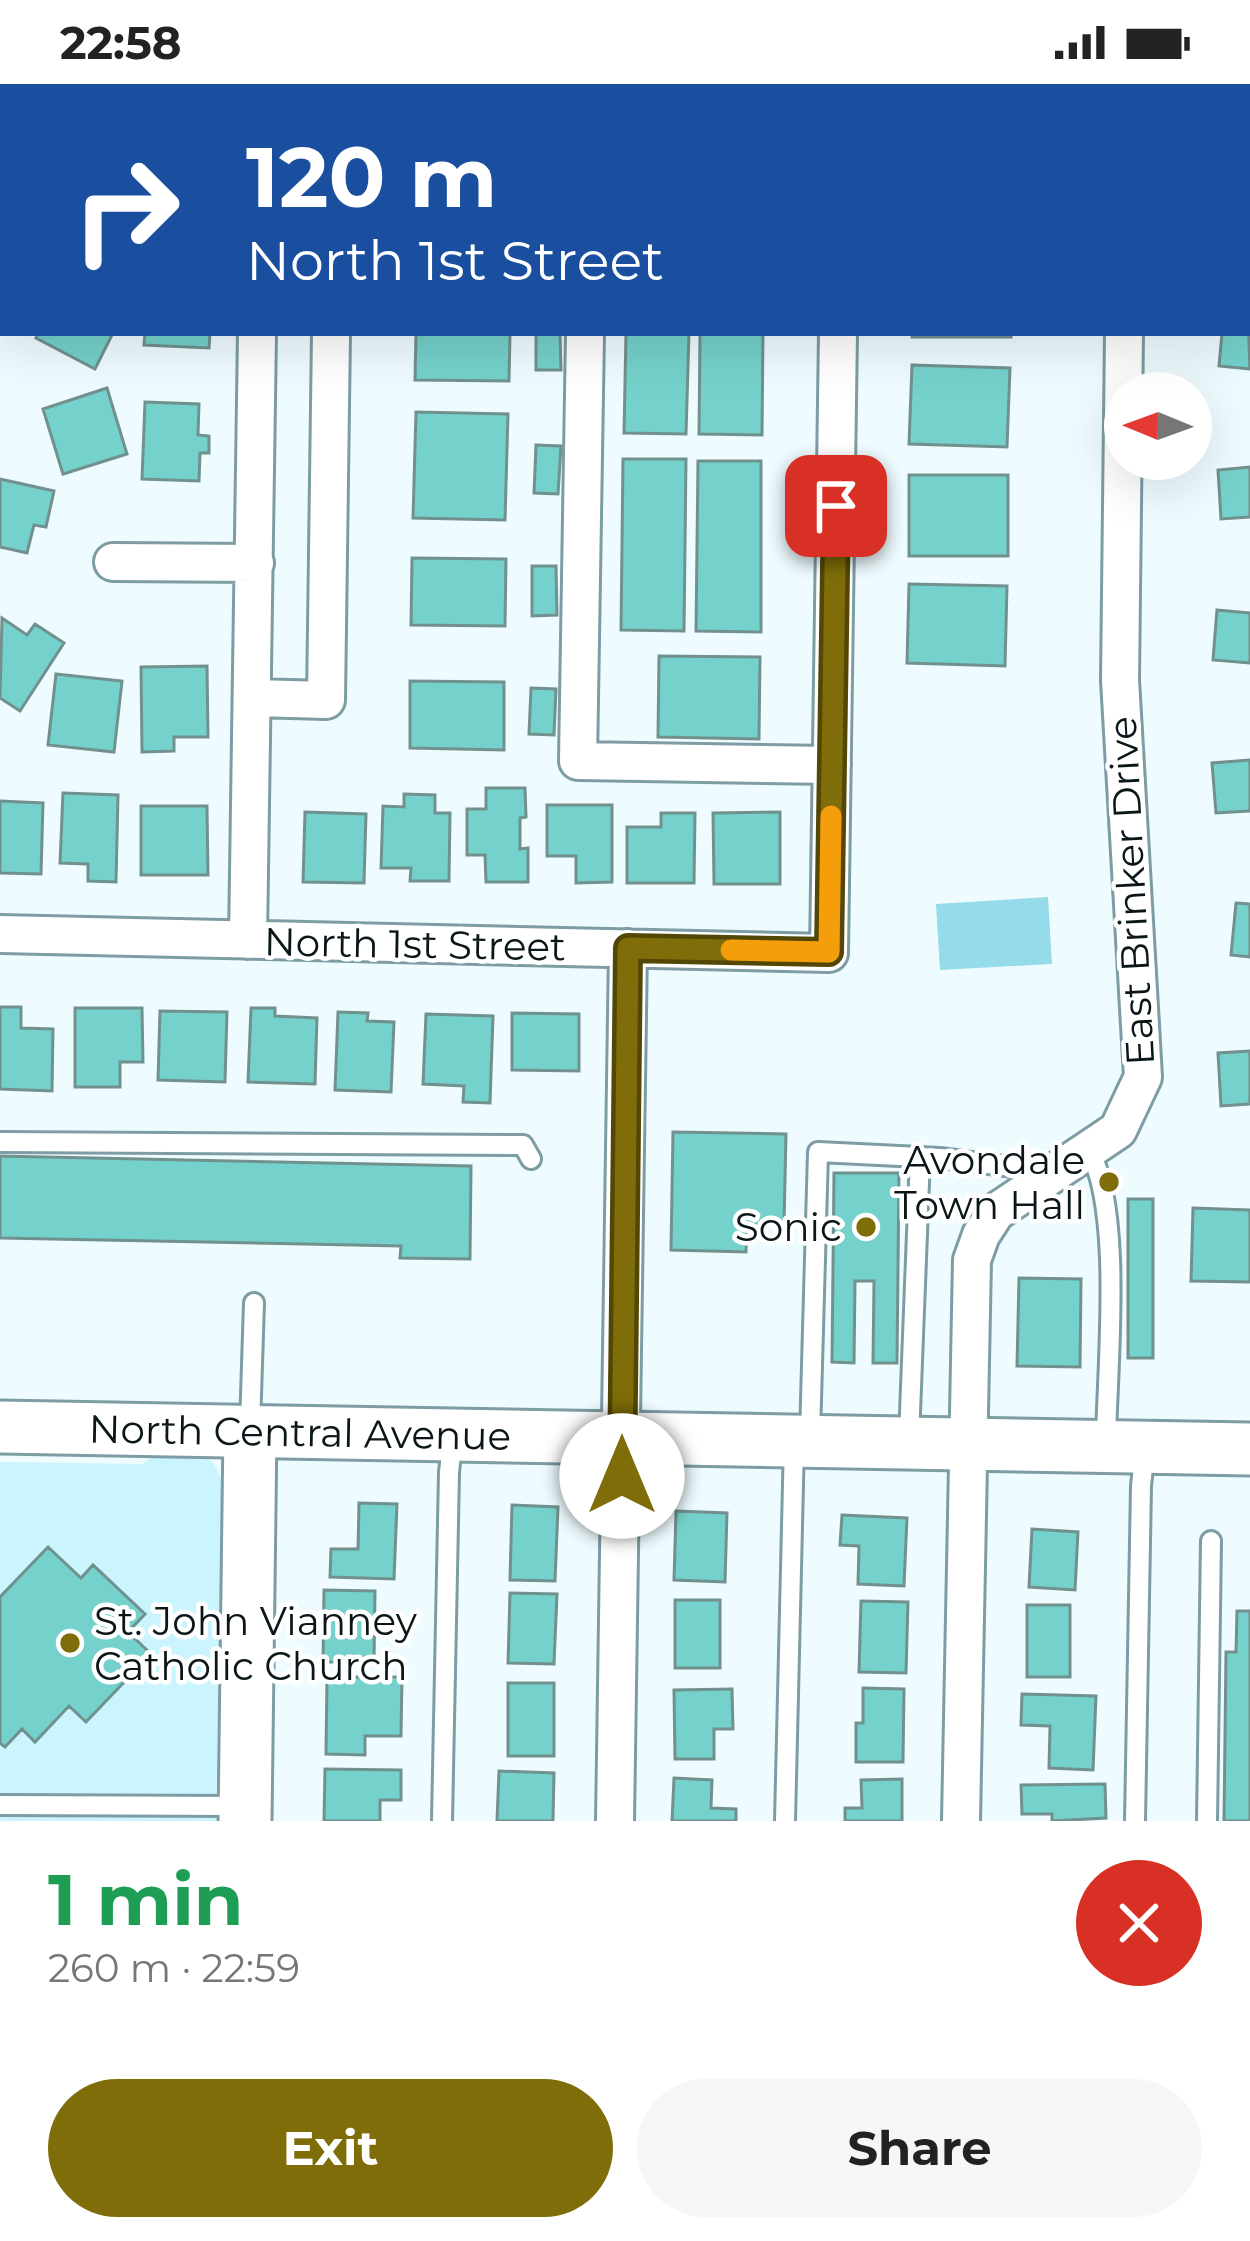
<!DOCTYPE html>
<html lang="en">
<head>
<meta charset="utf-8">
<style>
  :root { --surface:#fff; --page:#f6f6f6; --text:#222; --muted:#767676; --accent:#7e6d08 }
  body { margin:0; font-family:Montserrat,sans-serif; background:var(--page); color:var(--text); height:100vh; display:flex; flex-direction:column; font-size:45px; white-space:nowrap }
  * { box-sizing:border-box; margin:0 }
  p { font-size:39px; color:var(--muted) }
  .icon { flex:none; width:66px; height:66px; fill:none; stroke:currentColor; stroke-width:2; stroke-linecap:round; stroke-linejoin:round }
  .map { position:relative; height:1737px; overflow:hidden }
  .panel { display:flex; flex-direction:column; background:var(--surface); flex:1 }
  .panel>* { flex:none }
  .hud { position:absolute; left:0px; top:0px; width:1251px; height:252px; box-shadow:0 12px 48px #0002; background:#1a4fa0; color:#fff; overflow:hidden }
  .needle { width:78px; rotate:271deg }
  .controls { position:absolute; left:1104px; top:288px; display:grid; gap:24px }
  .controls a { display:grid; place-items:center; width:108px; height:108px; border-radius:50%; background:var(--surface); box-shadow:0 12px 48px #0002; font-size:60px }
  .pin { position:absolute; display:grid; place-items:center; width:102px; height:102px; color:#fff; margin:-51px; border-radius:24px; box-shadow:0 6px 18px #0006 }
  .me { position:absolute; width:132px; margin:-66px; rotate:0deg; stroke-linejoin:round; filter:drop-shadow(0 0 9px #0008) }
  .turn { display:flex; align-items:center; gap:42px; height:252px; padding:0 48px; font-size:54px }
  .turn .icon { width:156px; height:156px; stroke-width:2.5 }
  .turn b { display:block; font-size:84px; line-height:102px }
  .round { display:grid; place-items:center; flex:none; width:126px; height:126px; border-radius:63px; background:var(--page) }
  .overview { display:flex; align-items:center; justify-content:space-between; height:204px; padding:0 48px }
  h1 { font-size:72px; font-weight:700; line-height:90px; color:#1e9e55 }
  .button { display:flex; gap:24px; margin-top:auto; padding:24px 48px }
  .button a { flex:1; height:138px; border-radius:72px; background:var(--accent); color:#fff; font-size:48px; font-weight:700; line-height:138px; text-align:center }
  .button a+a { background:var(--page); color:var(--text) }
  .status { display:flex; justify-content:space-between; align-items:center; height:84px; padding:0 60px; background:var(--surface); direction:ltr }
  .status svg { height:33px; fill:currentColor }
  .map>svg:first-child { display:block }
  .built { fill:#caf5fe }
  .green { fill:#96dbe9 }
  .building { fill:#75d1cb; stroke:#71918e; stroke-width:3 }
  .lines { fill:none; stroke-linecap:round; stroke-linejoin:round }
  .lane-casing { stroke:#7d9ca3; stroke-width:24 }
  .street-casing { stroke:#7d9ca3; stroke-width:42 }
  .secondary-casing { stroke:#7d9ca3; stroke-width:57 }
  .lane { stroke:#fff; stroke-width:18 }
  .street { stroke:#fff; stroke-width:36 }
  .secondary { stroke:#fff; stroke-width:51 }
  .route-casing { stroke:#524705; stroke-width:30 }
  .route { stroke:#7e6d08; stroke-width:21 }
  .slow { stroke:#f59e0b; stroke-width:21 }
  .poi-dot { fill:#7e6d08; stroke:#fff; stroke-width:4.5 }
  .labels { text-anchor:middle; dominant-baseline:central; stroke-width:9; stroke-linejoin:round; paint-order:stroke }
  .street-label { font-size:39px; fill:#0a1618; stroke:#fff }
  .poi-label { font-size:39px; fill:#0a1618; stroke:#fff; text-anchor:end }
</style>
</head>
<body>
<div class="status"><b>22:58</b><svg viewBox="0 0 49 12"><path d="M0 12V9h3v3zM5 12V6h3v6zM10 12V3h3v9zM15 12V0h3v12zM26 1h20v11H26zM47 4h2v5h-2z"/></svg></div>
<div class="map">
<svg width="1250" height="1737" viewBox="0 0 1250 1737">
  <rect width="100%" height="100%" fill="#effcff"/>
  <path class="built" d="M157,1368L203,1370L214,1380L222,1397L216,1737H0V1378L143,1380Z"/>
  <path class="green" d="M1048,813L1052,880L940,886L936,820Z"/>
  <path class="building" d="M1248,234L1250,285L1219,282L1222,249H1248Z
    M38,249H113L95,285L36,254Z
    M145,249H210L209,264L144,261Z
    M416,249H510L509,297L415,296Z
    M536,249H560L561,286H536Z
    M626,249H689L686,350L624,349Z
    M700,249H763L762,351L699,350Z
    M912,249H1011V253H912Z
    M912,281L1010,284L1007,363L909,360Z
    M107,304L127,370L63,390L43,325Z
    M145,318L199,320L198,351L209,352V369H200L199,397L142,395Z
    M416,328L508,330L505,436L413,434Z
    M536,361L561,362L558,410L534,409Z
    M623,375H686L684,547L621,546Z
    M698,377H761V548L696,547Z
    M1250,383V433L1221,435L1218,386Z
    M909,391H1008V472H909Z
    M0,395L54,407L46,443L34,441L27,469L0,463Z
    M412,474L506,475L505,542L411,541Z
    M532,482H556L557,531L532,532Z
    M909,500L1007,502L1005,582L907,579Z
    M1217,526L1250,529V579L1213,576Z
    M2,534L27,551L35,540L64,559L20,627L0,614Z
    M659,572L760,573L759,655L658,653Z
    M207,582L208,653H174V667L142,668L141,583Z
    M56,590L122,597L114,668L48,661Z
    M410,597L504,598V666L410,664Z
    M531,604L556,605L554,651L529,650Z
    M1250,676V727L1216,729L1212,679Z
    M486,704H525L526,733L520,734V765L528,764V798H486L485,771H467V725H486Z
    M63,709L118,711L116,798L88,797V780L60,779Z
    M404,710L435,711V729H450L449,797H410L411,784H381L383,722L404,723Z
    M0,717L43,719L41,790L0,789Z
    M547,721H612V798L576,799V772H547Z
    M141,722H207L208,791H141Z
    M305,728L366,730L364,799L303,798Z
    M780,728V800H714L713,729Z
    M661,729H695L694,799H627V743H661Z
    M1236,819L1250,820V873L1231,871Z
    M0,923H21V944L53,945L52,1007L0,1005Z
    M75,924H142L143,978H120V1003H75Z
    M251,924H275V932L317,934L315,1000L248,998Z
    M160,927L227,928L225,998L158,996Z
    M338,928L368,929L367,937L394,938L391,1008L335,1006Z
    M512,929L579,930V987L512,986Z
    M426,930L493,932L490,1019L463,1018L464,1002L423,1000Z
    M1250,967V1020L1221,1022L1218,969Z
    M673,1048L786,1050L784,1141H747L746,1168L671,1166Z
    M0,1072L471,1082L470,1175L400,1174L401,1162L0,1154Z
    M834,1089H899L897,1279H873L874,1197H855L854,1279L832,1278Z
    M1128,1115H1153V1274H1128Z
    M1193,1124L1250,1126V1198L1191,1197Z
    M1019,1194L1081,1195L1080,1283L1017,1282Z
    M359,1419L397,1420L394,1495L330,1493L331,1465H358Z
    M512,1421L558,1423L555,1497L510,1496Z
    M676,1427L727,1429L725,1498L674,1496Z
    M842,1431L907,1434L904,1502L858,1500L859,1462L840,1461Z
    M1032,1445L1078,1448L1075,1506L1029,1503Z
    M48,1463L81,1494L93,1481L145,1530L128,1548L151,1570L86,1638L69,1622L35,1658L22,1645L5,1663L0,1659V1513Z
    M324,1506L375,1507L374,1578H323Z
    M510,1509L557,1510L554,1580L508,1579Z
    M675,1516H720V1584H675Z
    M861,1517L908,1518L906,1589L859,1588Z
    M1027,1521H1070V1593H1027Z
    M1237,1527H1250V1737H1224L1226,1568H1236Z
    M327,1593H402L401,1652H365V1671L326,1670Z
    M508,1599H554V1672H508Z
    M863,1604L904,1605L903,1678H856V1639H863Z
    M732,1605L733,1645H714V1675H675L674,1606Z
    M1022,1610L1096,1612L1093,1686L1049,1684L1050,1642L1021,1641Z
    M325,1685L401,1686V1716H380V1737H324Z
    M499,1687L554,1689L553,1737H497Z
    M674,1694L712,1696L711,1724L736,1725V1737H672Z
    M902,1695V1737H845V1724H862L861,1696Z
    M1105,1700L1106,1734L1052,1737V1730H1022L1021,1701Z"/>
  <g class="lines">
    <defs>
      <path id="lane" d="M0,1058L523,1061L531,1075
        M1089,1066C1123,1127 1107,1284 1106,1357
        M250,1342L254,1219
        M810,1352L818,1068L940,1074L1052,1088
        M909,1354L920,1073
        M0,1721L240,1722
        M442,1737L449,1388L453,1352
        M785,1737L794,1358
        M1135,1737L1141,1402L1145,1364
        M1207,1737L1211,1457"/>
      <path id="street" d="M263,3L264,0
        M335,3V0
        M589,3V0
        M842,3V0
        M1248,154H1250
        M585,249L578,677L832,681
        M113,478L255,479
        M253,614L326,616L331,249
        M0,850L829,869L838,249
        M248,856L257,249
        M615,1737L628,864
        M961,1737L972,1176L981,1151L996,1128L1118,1046L1143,993L1120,596L1124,249"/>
      <g id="secondary">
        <path id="s1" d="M0,1343L1250,1365"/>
        <path d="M245,1737L250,1347"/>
      </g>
    </defs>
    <use href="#lane" class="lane-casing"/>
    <use href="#street" class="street-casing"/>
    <use href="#secondary" class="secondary-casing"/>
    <use href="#lane" class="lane"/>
    <use href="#street" class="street"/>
    <use href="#secondary" class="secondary"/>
  </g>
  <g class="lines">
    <defs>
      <path id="route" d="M622,1392L628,864L829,868L836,422"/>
    </defs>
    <use href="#route" class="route-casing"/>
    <use href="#route" class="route"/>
    <path class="slow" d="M731,866L829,868L831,732"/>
  </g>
  <g class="poi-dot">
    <circle cx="1109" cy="1098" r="12"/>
    <circle cx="866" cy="1143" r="12"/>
    <circle cx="70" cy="1559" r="12"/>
  </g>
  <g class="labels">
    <g class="street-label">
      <text transform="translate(1131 807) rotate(-93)">East Brinker Drive</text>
      <text transform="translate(415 860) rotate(1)">North 1st Street</text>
      <text stroke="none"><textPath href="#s1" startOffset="300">North Central Avenue</textPath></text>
    </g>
    <g class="poi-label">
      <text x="1085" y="1076">Avondale<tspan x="1085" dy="45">Town Hall</tspan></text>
      <text x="842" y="1143">Sonic</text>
      <text x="94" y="1537" text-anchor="start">St. John Vianney<tspan x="94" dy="45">Catholic Church</tspan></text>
    </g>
  </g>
</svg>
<div class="controls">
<a><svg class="needle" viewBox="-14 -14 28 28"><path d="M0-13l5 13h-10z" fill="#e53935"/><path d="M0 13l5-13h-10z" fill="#767676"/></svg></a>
</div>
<div class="pin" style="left:836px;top:422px;background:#d93025"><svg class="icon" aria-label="arrive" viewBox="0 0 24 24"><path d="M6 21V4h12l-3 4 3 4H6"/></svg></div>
<svg class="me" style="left:622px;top:1392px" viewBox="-20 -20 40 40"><circle r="19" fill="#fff"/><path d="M0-13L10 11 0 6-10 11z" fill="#7e6d08"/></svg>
<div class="hud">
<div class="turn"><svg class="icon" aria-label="right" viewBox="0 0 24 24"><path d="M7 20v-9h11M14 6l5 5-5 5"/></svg><div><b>120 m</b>North 1st Street</div></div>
</div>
</div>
<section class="panel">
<div class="overview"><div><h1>1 min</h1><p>260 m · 22:59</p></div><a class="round" style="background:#d93025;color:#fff"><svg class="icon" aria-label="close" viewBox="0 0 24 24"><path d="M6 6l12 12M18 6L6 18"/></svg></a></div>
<div class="button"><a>Exit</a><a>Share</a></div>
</section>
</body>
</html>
